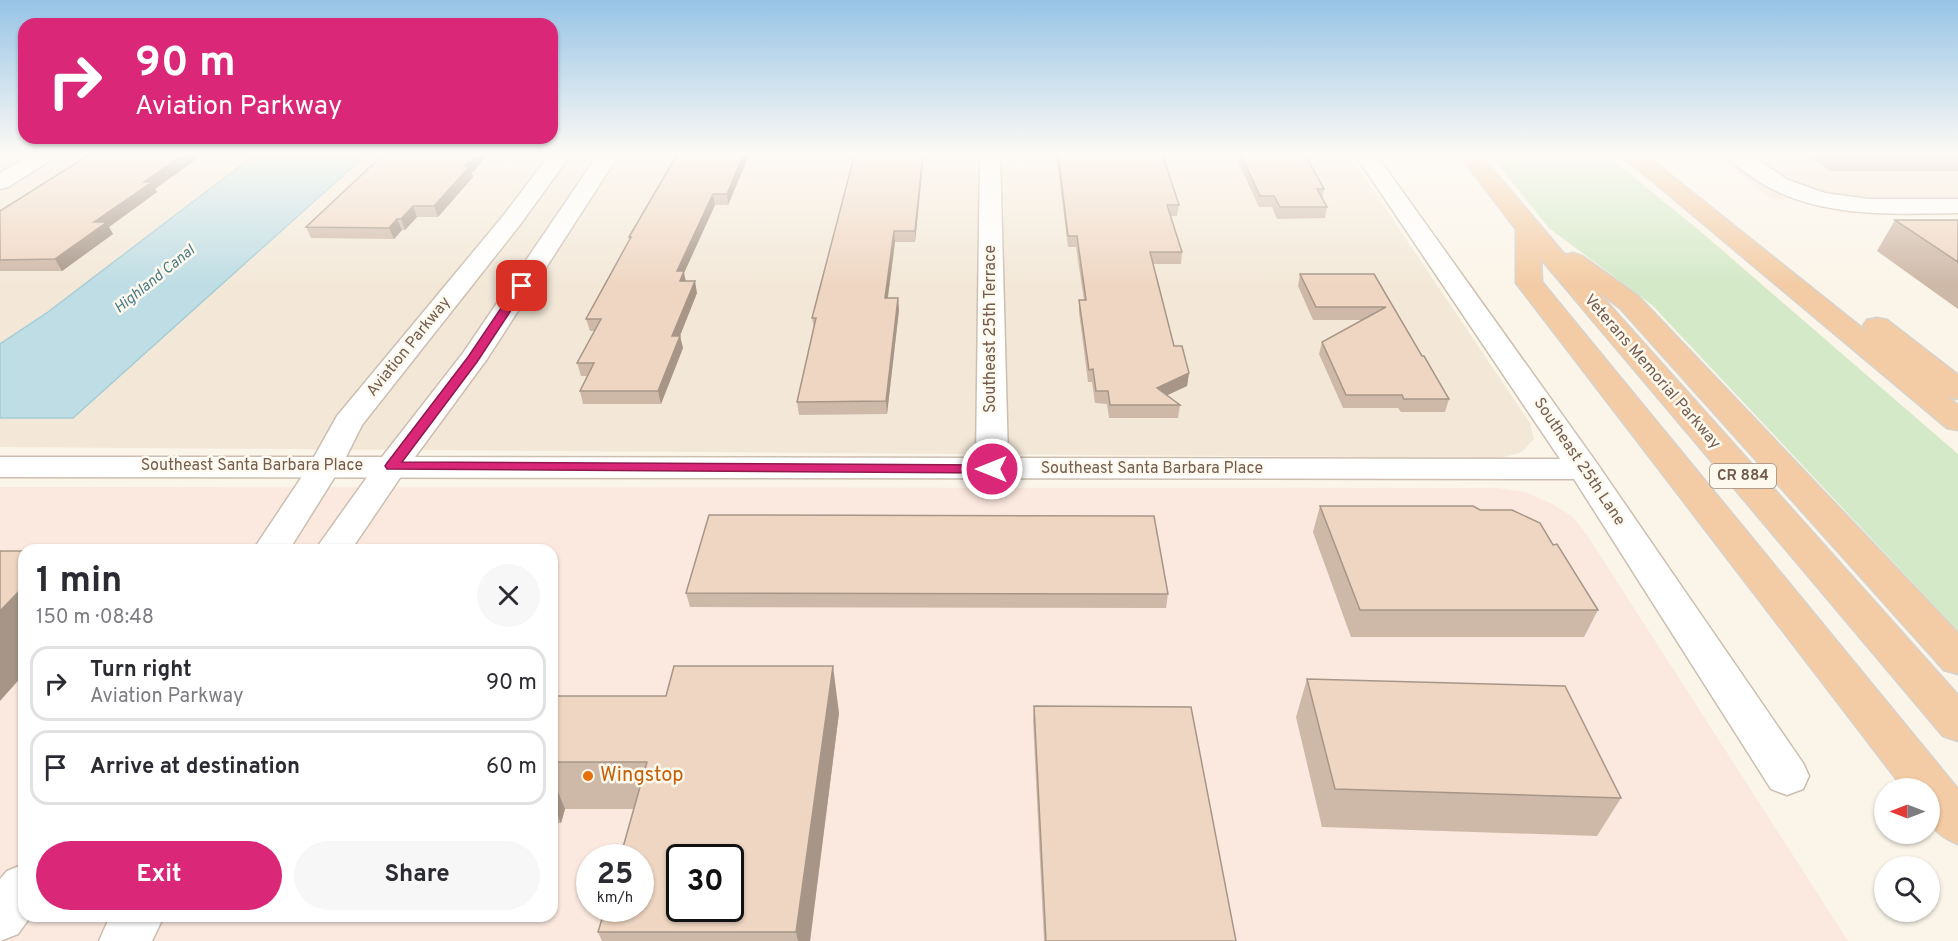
<!DOCTYPE html>
<html lang="en">
<head>
<meta charset="utf-8">
<style>
  :root { --surface:#fff; --page:#f7f7f7; --text:#2b2b33; --muted:#7c7c81; --line:#e1e1e2; --accent:#db2777 }
  body { margin:0; font-family:Overpass,sans-serif; background:var(--page); color:var(--text); height:100vh; display:flex; flex-direction:column; font-size:22px; white-space:nowrap }
  * { box-sizing:border-box; margin:0 }
  p { font-size:20px; color:var(--muted) }
  .icon { flex:none; width:33px; height:33px; fill:none; stroke:currentColor; stroke-width:2; stroke-linecap:round; stroke-linejoin:round }
  .map { position:relative; flex:1; overflow:hidden }
  .side { position:absolute; left:18px; top:544px; width:540px; height:378px; display:flex; flex-direction:column; background:var(--surface); border-radius:18px; box-shadow:0 2px 4px #0004 }
  .side>* { flex:none }
  .top-card { position:absolute; left:18px; top:18px; width:540px; height:126px; border-radius:18px; box-shadow:0 2px 4px #0004; background:#db2777; color:#fff; overflow:hidden }
  .needle { width:39px; rotate:270deg }
  .controls { position:absolute; left:1874px; top:778px; display:grid; gap:12px }
  .controls a { display:grid; place-items:center; width:66px; height:66px; border-radius:50%; background:var(--surface); box-shadow:0 2px 4px #0004; font-size:30px }
  .speed { position:absolute; left:576px; top:844px; display:flex; gap:12px; font-size:30px; font-weight:700; text-align:center }
  .speed>* { display:grid; place-content:center; width:78px; height:78px; border-radius:50%; background:var(--surface); box-shadow:0 2px 4px #0004; line-height:1 }
  .speed small { font-size:15px; font-weight:400 }
  .speed .limit { border:3px solid #111; border-radius:9px; background:#fff; color:#111 }
  .pin { position:absolute; display:grid; place-items:center; width:51px; height:51px; color:#fff; margin:-26px; border-radius:12px; box-shadow:0 3px 9px #0006 }
  .me { position:absolute; width:66px; margin:-33px; rotate:270deg; stroke-linejoin:round; filter:drop-shadow(0 0 4px #0008) }
  .turn { display:flex; align-items:center; gap:21px; height:126px; padding:0 18px; font-size:27px }
  .turn .icon { width:78px; height:78px; stroke-width:2.5 }
  .turn b { display:block; font-size:42px; line-height:51px }
  .round { display:grid; place-items:center; flex:none; width:63px; height:63px; border-radius:32px; background:var(--page) }
  .summary { display:flex; align-items:center; justify-content:space-between; height:102px; padding:0 18px }
  h1 { font-size:36px; font-weight:700; line-height:45px }
  .primary-button { display:flex; gap:12px; margin-top:auto; padding:12px 18px }
  .primary-button a { flex:1; height:69px; border-radius:36px; background:var(--accent); color:#fff; font-size:24px; font-weight:700; line-height:69px; text-align:center }
  .primary-button a+a { background:var(--page); color:var(--text) }
  ul { padding:0; list-style:none }
  li { display:flex; align-items:center; gap:18px; height:75px; margin:0 12px 9px; padding:0 6px; border:3px solid var(--line); border-radius:18px }
  li div { flex:1 }
  li b { display:block; font-size:22px }
  li em { font-style:normal }
  .map>svg:first-child { display:block }
  .residential { fill:#f3e8d8 }
  .commercial { fill:#fbe8de; fill-rule:evenodd }
  .green { fill:#d4e9c8 }
  .water { fill:#bedde4; stroke:#a5ccd5; stroke-width:1.5 }
  .lines { fill:none; stroke-linecap:round; stroke-linejoin:round }
  .minor-casing { stroke:#cdbeb0; stroke-width:3 }
  .tertiary-casing { stroke:#cdbeb0; stroke-width:3 }
  .trunk-casing { stroke:#d8d2cd; stroke-width:3 }
  .minor { fill:#fff; fill-rule:evenodd }
  .tertiary { fill:#fff; fill-rule:evenodd }
  .trunk { fill:#f3cca5; fill-rule:evenodd }
  .wall { fill:#ceb8a7 }
  .shaded-wall { fill:#a79688 }
  .building { fill:#efd6c2; stroke:#a79688; stroke-width:1.5; fill-rule:evenodd }
  .route { fill:#db2777; stroke:#8e194d; stroke-width:1.5 }
  .food-dot { fill:#e8710a; stroke:#fef9ef; stroke-width:2 }
  .labels { text-anchor:middle; dominant-baseline:central; stroke-width:5; stroke-linejoin:round; paint-order:stroke }
  .far-water-label { font-size:15px; font-style:italic; fill:#487a86; stroke:#fef9ef }
  .shield { fill:#fef9ef; stroke:#9e8c7e; stroke-width:1.5 }
  .shield-label { font-size:15px; font-weight:bold; fill:#755d4e }
  .street-label { font-size:16px; fill:#755d4e; stroke:#fef9ef }
  .near-food-label { font-size:20px; fill:#c56008; stroke:#fef9ef; text-anchor:start }
</style>
</head>
<body>
<div class="map">
<svg width="1958" height="941" viewBox="0 0 1958 941">
  <rect width="100%" height="100%" fill="#fbf5e9"/>
  <path class="residential" d="M0,153H255L48,312L0,344Z
    M368,153H1348L1530,423L1534,439L1522,452L1501,458L0,447V418H73Z
    M1711,153H1958V200L1772,199Z"/>
  <path class="commercial" d="M0,487L1497,488L1525,492L1552,504L1573,517L1587,535L1848,941H0ZM24,550H552V916H24ZM590,858H640V909H590ZM680,858H730V909H680Z"/>
  <path class="green" d="M1489,153H1604L1700,231L1958,454V631L1652,305L1549,228Z"/>
  <path class="water" d="M257,153H368L73,418H0V344L48,312Z"/>
  <g class="lines">
    <defs>
      <path id="minor" d="M33,153H59L56,157L8,187L0,189V173Z
        M551,153H572L519,226L362,425L346,457H382L463,353L599,153H620L487,359L415,457L976,458L980,153H1000L1008,458L1560,459L1354,153H1375L1596,462L1803,763L1809,776L1803,789L1787,795L1771,789L1574,479L0,477V457H314L337,416L503,216Z
        M1724,153H1748L1788,180L1825,193L1868,199H1958V213C1887,214 1808,219 1748,174C1740,168 1730,162 1724,153Z"/>
      <path id="tertiary" d="M392,456L404,459L408,466L351,550H315L380,459Z
        M325,457L337,460L341,467L289,550H253L313,460Z
        M24,864V916H31L18,934L0,941V879L7,871Z
        M110,916H164L152,941H99Z"/>
      <path id="trunk" d="M1458,153H1479L1565,255L1573,253L1582,256L1638,296L1958,633V674L1944,670L1620,308L1597,291L1958,695V741L1943,736L1541,259L1542,282L1958,789V844C1927,832 1929,819 1929,789H1904L1520,288L1516,283V229Z
        M1619,153H1643L1867,332L1863,326L1867,320L1877,318L1887,320L1958,375V399L1947,396L1884,345L1958,405V430L1947,428Z"/>
    </defs>
    <use href="#minor" class="minor-casing"/>
    <use href="#tertiary" class="tertiary-casing"/>
    <use href="#trunk" class="trunk-casing"/>
    <use href="#minor" class="minor"/>
    <use href="#tertiary" class="tertiary"/>
    <use href="#trunk" class="trunk"/>
  </g>
  <path class="wall" d="M92,153H205L155,189L157,192L109,227L113,234L62,271H0V211Z
    M385,153H489L472,173L473,177L438,217H417L405,230H402L394,239L311,238L306,227Z
    M678,153H750L728,205H715L684,273L686,281L697,293L680,336L683,348L661,404H583L580,391L587,376H581L577,363L594,331H590L586,319L629,240V237Z
    M924,153L915,242H895L888,298H898L899,310L887,414L799,415L797,402L814,328L812,318Z
    M1056,153H1162L1179,205L1177,216H1171L1182,252L1181,264H1153L1174,346L1189,373L1187,386L1167,395L1180,405L1178,418H1109L1107,404L1095,403L1092,382H1088L1079,312V300H1084L1076,247H1068Z
    M1234,153H1304L1324,189L1322,199L1327,207L1325,218L1277,219L1272,207H1259Z
    M1803,153H1958V171H1830Z
    M1895,220H1958V309L1877,251Z
    M1300,274H1374L1422,356L1449,399L1445,412H1401L1398,408H1343L1319,354L1322,342L1363,320H1313L1298,286Z
    M1320,506L1480,510L1553,545L1598,610L1584,637H1351L1313,532Z
    M686,593L1168,594L1166,608L690,607Z
    M1307,679L1621,798L1597,836L1322,827L1296,717Z
    M552,696L839,713L810,941H602L598,932L634,809H565L561,823H552Z
    M1034,706L1236,941H1044L1033,720Z"/>
  <path class="shaded-wall" d="M185,153H205L155,189L157,192L109,227L113,234L62,271L55,259L94,222L144,182Z
    M477,153H489L472,173L473,177L438,217L434,206L465,166Z
    M744,153H750L728,205L727,194Z
    M923,153H924L915,242V231Z
    M713,194L715,205L684,273L686,283L682,293L677,271Z
    M413,206L417,217L405,230L401,219Z
    M397,219L402,230L394,239L389,228Z
    M894,231L895,242L886,310L885,298Z
    M695,281L697,293L675,348L672,336Z
    M898,298L899,310L887,414L886,401Z
    M680,336L683,348L661,404L658,391Z
    M1189,373L1187,386L1155,401L1157,388Z
    M24,586V674L0,701V611Z
    M833,666L839,713L810,941H798L796,932Z
    M552,777L565,809L561,823L552,803Z"/>
  <path class="building" d="M92,153H185L144,182H152L94,222H107L55,259L0,260V211Z
    M385,153H477L465,166H470L434,206H413L401,219H397L389,228L306,227Z
    M678,153H744L727,194H713L677,271H684L680,281H695L672,336H680L658,391H580L594,363H577L601,319H586L631,237H629Z
    M855,153H923L915,231H894L885,298H898L886,401L797,402L816,318H812Z
    M1058,153H1162L1179,205H1167L1182,252H1150L1174,346H1182L1189,373L1157,388L1180,405H1110L1108,391H1096L1093,369L1089,370L1079,300H1086L1077,236H1068Z
    M1240,153H1304L1324,189H1317L1327,207H1280L1274,196H1260Z
    M1895,220H1958V262Z
    M1300,274H1374L1422,356H1424L1449,399H1404L1402,395H1346L1322,342L1386,307H1316Z
    M1320,506H1473L1480,510H1512L1540,523L1553,545L1557,544L1598,610H1360Z
    M709,515L1154,516L1168,594L686,593Z
    M0,551H24V586L0,611Z
    M674,666H833L796,932H598L605,909H640V858H620L647,762H552V696H666ZM680,858H730V909H680Z
    M1307,679L1565,686L1621,798L1335,789Z
    M1034,706L1191,707L1236,941H1046Z"/>
  <linearGradient id="sky" x2="0" y2="1"><stop stop-color="#97c4e6"/><stop offset="0.54" stop-color="#fdfaf5"/><stop offset="1" stop-color="#fdfaf5" stop-opacity="0"/></linearGradient>
  <rect width="1958" height="285" fill="url(#sky)"/>
  <path class="route" d="M518,283H522L527,286L477,362L402,462L992,465L999,469L992,473L387,469L385,466L387,463L468,357Z"/>
  <circle class="food-dot" cx="588" cy="776" r="6"/>
  <g class="labels">
    <g class="far-water-label">
      <text transform="translate(155 280) rotate(-39)">Highland Canal</text>
    </g>
    <rect class="shield" x="1710" y="464" width="66" height="24" rx="4.5"/>
    <g class="shield-label">
      <text x="1743" y="476">CR 884</text>
    </g>
    <g class="street-label">
      <text transform="translate(991 329) rotate(-90)">Southeast 25th Terrace</text>
      <text transform="translate(409 347) rotate(-51)">Aviation Parkway</text>
      <text transform="translate(1652 372) rotate(49)">Veterans Memorial Parkway</text>
      <text transform="translate(1579 462) rotate(56)">Southeast 25th Lane</text>
      <text x="252" y="466">Southeast Santa Barbara Place</text>
      <text x="1152" y="469">Southeast Santa Barbara Place</text>
    </g>
    <g class="near-food-label">
      <text x="600" y="776">Wingstop</text>
    </g>
  </g>
</svg>
<div class="controls">
<a><svg class="needle" viewBox="-14 -14 28 28"><path d="M0-13l5 13h-10z" fill="#e53935"/><path d="M0 13l5-13h-10z" fill="#7c7c81"/></svg></a>
<a><svg class="icon" aria-label="search" viewBox="0 0 24 24"><circle cx="10" cy="10" r="6"/><path d="M15 15l6 6"/></svg></a>
</div>
<div class="speed"><div>25<small>km/h</small></div><div class="limit">30</div></div>
<div class="pin" style="left:522px;top:286px;background:#d93025"><svg class="icon" aria-label="arrive" viewBox="0 0 24 24"><path d="M6 21V4h12l-3 4 3 4H6"/></svg></div>
<svg class="me" style="left:992px;top:469px" viewBox="-20 -20 40 40"><circle r="17" fill="#db2777" stroke="#fff" stroke-width="3"/><path d="M0-11L8 9 0 5-8 9z" fill="#fff"/></svg>
<div class="top-card">
<div class="turn"><svg class="icon" aria-label="right" viewBox="0 0 24 24"><path d="M7 20v-9h11M14 6l5 5-5 5"/></svg><div><b>90 m</b>Aviation Parkway</div></div>
</div>
<section class="side">
<div class="summary"><div><h1>1 min</h1><p>150 m · 08:48</p></div><a class="round"><svg class="icon" aria-label="close" viewBox="0 0 24 24"><path d="M6 6l12 12M18 6L6 18"/></svg></a></div>
<ul>
<li><svg class="icon" aria-label="right" viewBox="0 0 24 24"><path d="M7 20v-9h11M14 6l5 5-5 5"/></svg><div><b>Turn right</b><p>Aviation Parkway</p></div><em>90 m</em></li>
<li><svg class="icon" aria-label="arrive" viewBox="0 0 24 24"><path d="M6 21V4h12l-3 4 3 4H6"/></svg><div><b>Arrive at destination</b></div><em>60 m</em></li>
</ul>
<div class="primary-button"><a>Exit</a><a>Share</a></div>
</section>
</div>
</body>
</html>
